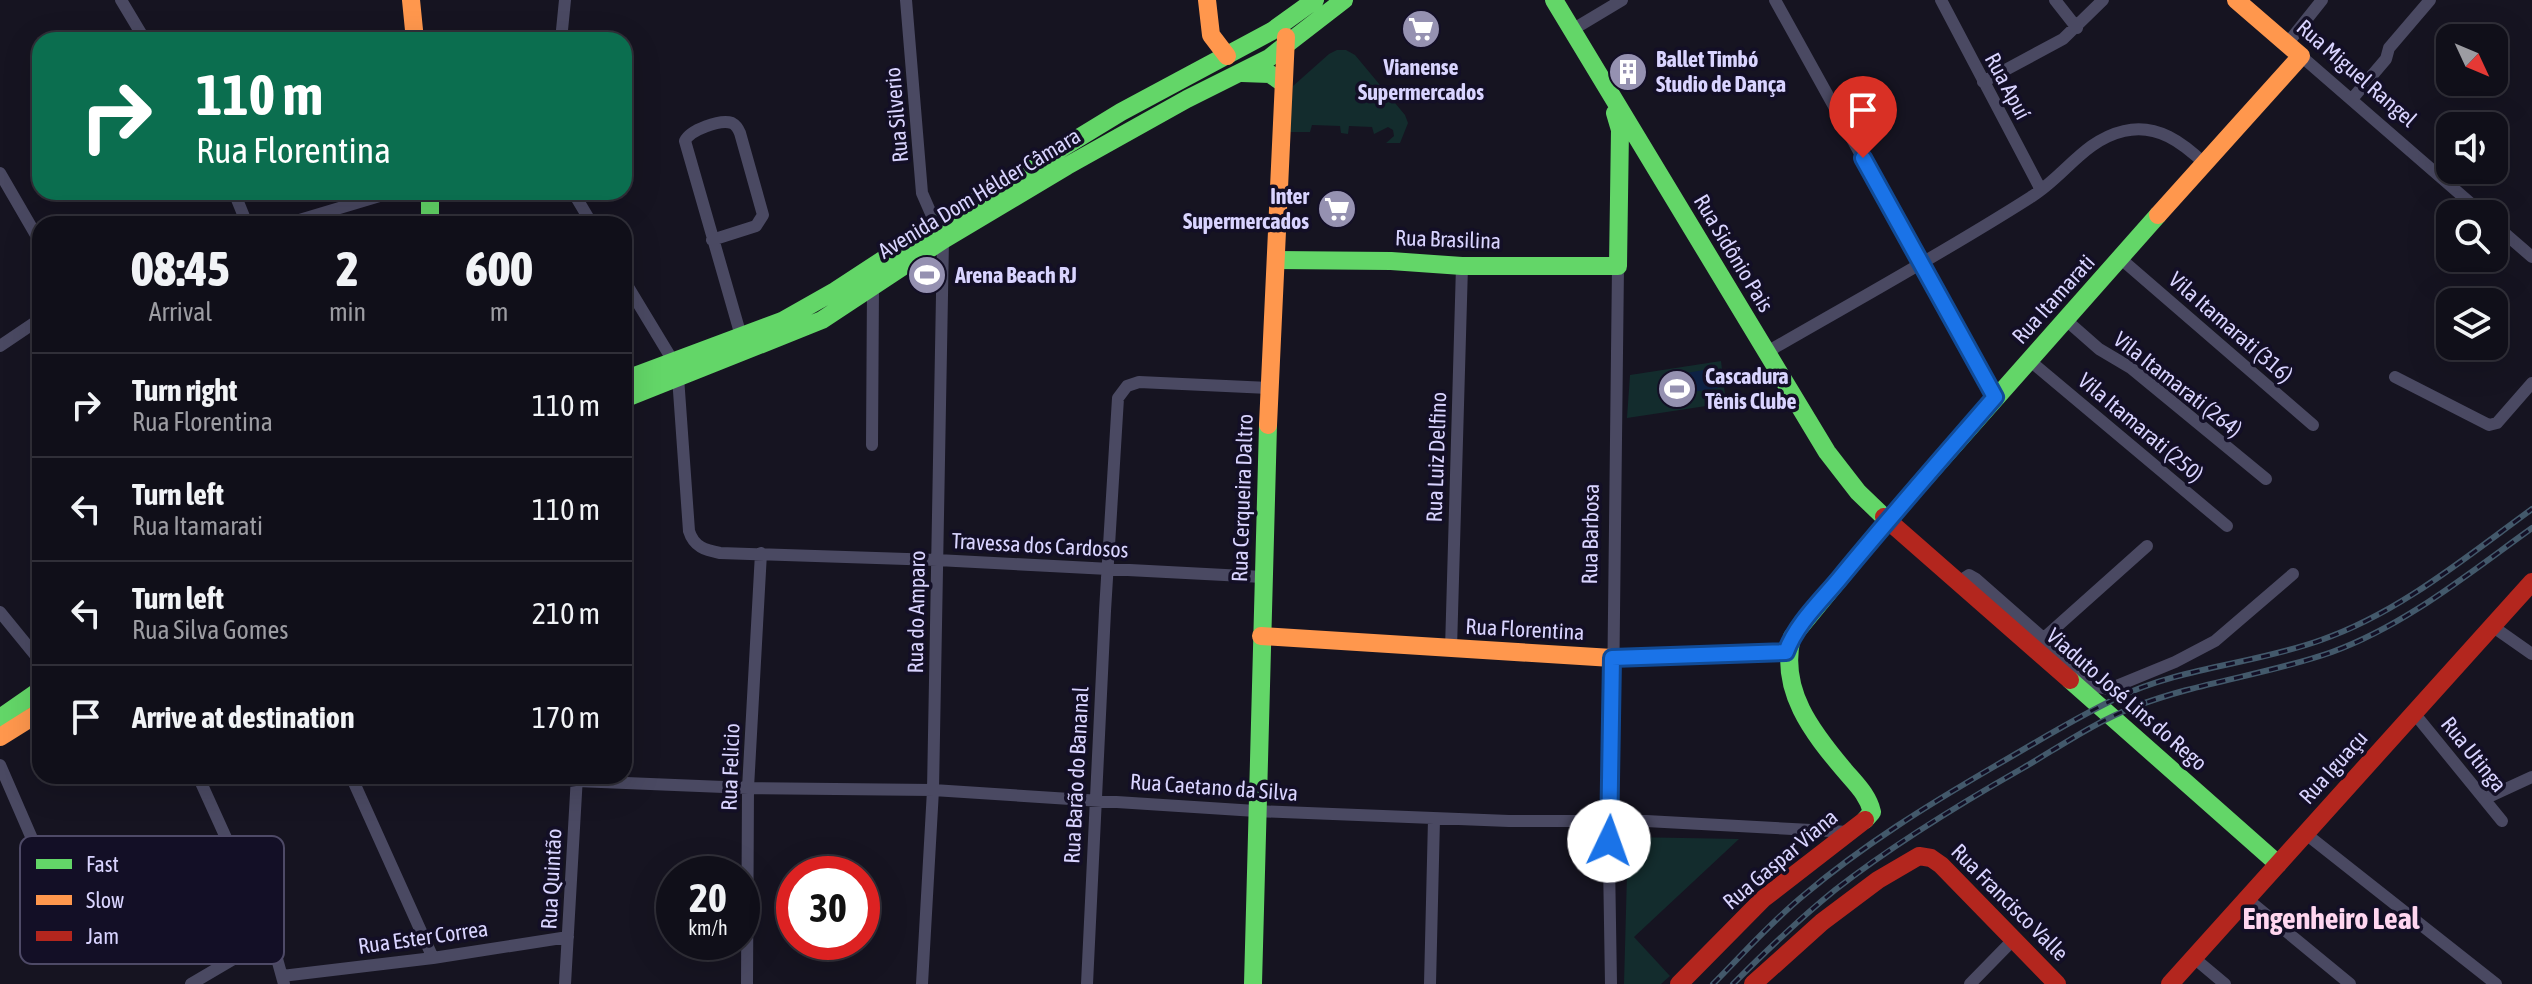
<!DOCTYPE html>
<html lang="en">
<head>
<meta charset="utf-8">
<style>
  :root { --surface:#100f19; --page:#191822; --text:#f1f3f6; --muted:#9c9ca2; --line:#302f38 }
  body { margin:0; font-family:"Asap Condensed",sans-serif; background:var(--page); color:var(--text); height:100vh; display:flex; flex-direction:column; font-size:30px; white-space:nowrap }
  * { box-sizing:border-box; margin:0 }
  p { font-size:26px; color:var(--muted) }
  .icon { flex:none; width:44px; height:44px; fill:none; stroke:currentColor; stroke-width:2; stroke-linecap:round; stroke-linejoin:round }
  .map { position:relative; flex:1; overflow:hidden }
  .side { position:absolute; left:32px; top:216px; width:600px; height:568px; display:flex; flex-direction:column; background:var(--surface); border-radius:24px; box-shadow:0 8px 32px #0002,0 0 0 2px var(--line) }
  .side>* { flex:none }
  .top-card { position:absolute; left:32px; top:32px; width:600px; height:168px; border-radius:24px; box-shadow:0 8px 32px #0002,0 0 0 2px var(--line); background:#0b6e4f; color:#fff; overflow:hidden }
  .needle { width:52px; rotate:134deg }
  .fabs { position:absolute; left:2436px; top:24px; display:grid; gap:16px }
  .fabs a { display:grid; place-items:center; width:72px; height:72px; border-radius:16px; background:var(--surface); box-shadow:0 8px 32px #0002,0 0 0 2px var(--line); font-size:40px }
  .speed { position:absolute; left:656px; top:856px; display:flex; gap:16px; font-size:40px; font-weight:700; text-align:center }
  .speed>* { display:grid; place-content:center; width:104px; height:104px; border-radius:50%; background:var(--surface); box-shadow:0 8px 32px #0002,0 0 0 2px var(--line); line-height:1 }
  .speed small { font-size:20px; font-weight:400 }
  .speed .limit { border:12px solid #d22; background:#fff; color:#111 }
  .pin { position:absolute; display:grid; place-items:center; width:68px; height:68px; color:#fff; margin:-82px -34px; border-radius:50% 50% 50% 0; rotate:-45deg; box-shadow:0 0 8px #0007 }
  .pin .icon { rotate:45deg }
  .me { position:absolute; width:88px; margin:-44px; rotate:3deg; stroke-linejoin:round; filter:drop-shadow(0 0 6px #0008) }
  .turn { display:flex; align-items:center; gap:28px; height:168px; padding:0 32px; font-size:36px }
  .turn .icon { width:104px; height:104px; stroke-width:2.5 }
  .turn b { display:block; font-size:56px; line-height:68px }
  .eta { display:flex; justify-content:space-evenly; align-items:center; height:136px; text-align:center }
  .eta b { font-size:48px; font-weight:800; line-height:56px }
  ul { padding:0; list-style:none }
  li { display:flex; align-items:center; gap:24px; height:104px; padding:0 32px; border-top:2px solid var(--line) }
  li div { flex:1 }
  li b { display:block; font-size:30px }
  li em { font-style:normal }
  .map>svg:first-child { display:block }
  .green { fill:#132c2d }
  .water { fill:#0d2144 }
  .lines { fill:none; stroke-linecap:round; stroke-linejoin:round }
  .street { stroke:#4a4962; stroke-width:12 }
  .fast { stroke:#63d668; stroke-width:18 }
  .slow { stroke:#ff974d; stroke-width:18 }
  .jam { stroke:#b3261e; stroke-width:18 }
  .rail-casing { stroke:#43596b; stroke-width:6 }
  .rail { stroke:#130f26; stroke-width:3; stroke-dasharray:9; stroke-linecap:butt }
  .route-casing { stroke:#114b97; stroke-width:20 }
  .route { stroke:#1a73e8; stroke-width:14 }
  .labels { text-anchor:middle; dominant-baseline:central; stroke-width:7; stroke-linejoin:round; paint-order:stroke }
  .poi-label { font-size:22px; font-weight:bold; fill:#d9d4ff; stroke:#130f26; text-anchor:start }
  .street-label { font-size:22px; fill:#d9d4ff; stroke:#130f26 }
  .district-label { font-size:30px; font-weight:bold; fill:#ffd6f0; stroke:#130f26 }
  .key { fill:#130f26; stroke:#4e4a67; stroke-width:2 }
  .key-label { font-size:22px; fill:#d9d4ff }
</style>
</head>
<body>
<div class="map">
<svg width="2532" height="984" viewBox="0 0 2532 984">
  <rect width="100%" height="100%" fill="#161421"/>
  <path class="green" d="M1337,50H1346L1355,55L1405,115L1408,123L1400,143H1386L1394,136L1393,130L1388,127L1374,134L1372,127L1349,126L1348,134L1341,133L1340,126L1312,125L1310,132H1289L1293,86L1329,54Z
    M1721,361L1726,403L1627,418L1630,375Z
    M1628,837L1739,839L1634,937L1670,976L1661,984H1624Z"/>
  <path class="water" d="M1715,368L1718,388L1678,394L1675,375Z"/>
  <g class="lines">
    <path class="street" d="M121,0L145,40
      M906,0L922,193L936,225
      M1775,0L1995,397
      M1941,0L2041,190
      M2055,0L2077,28
      M1572,30L1622,0
      M561,40L565,0
      M2287,44L2322,0
      M2301,56L2483,214
      M1983,82L2063,39L2103,0
      M2352,99L2386,59L2389,48L2430,0
      M0,173L40,242
      M234,192L247,224
      M573,192L592,224
      M286,224L393,192
      M2494,224L2532,257
      M712,240L756,226L763,215L740,133C738,128 736,125 732,123C720,119 690,130 685,141L741,336
      M2121,259L2313,425
      M624,280L673,361
      M2066,320L2099,349L2131,368L2266,479
      M0,346L40,319
      M1767,352C1855,301 1945,252 2031,197C2064,177 2084,140 2124,131C2157,123 2183,143 2205,164
      M2029,360L2227,526
      M678,377L689,531C694,547 705,550 720,553L937,560L1263,577
      M2395,377L2489,425L2497,423L2532,383
      M872,445L873,286
      M1958,582L1969,575L1976,579L2099,687L2109,689L2175,662L2215,641L2293,574
      M0,612L40,661
      M2492,626L2532,654
      M2044,638L2147,546
      M1451,649L1462,266
      M2414,713L2502,821
      M0,765L63,910
      M198,776L271,937L284,984
      M351,776L433,958
      M542,776L577,781L748,788L933,790L1256,811L1509,821H1646L1849,832
      M2484,799L2532,777
      M2306,834L2496,984
      M2247,899L2350,984
      M2194,958L2225,984
      M282,976L433,958L568,937
      M191,984L271,937
      M565,984L577,776
      M747,984L748,788L761,553
      M922,984L933,790L943,240
      M1087,984L1105,611L1118,398L1127,386L1139,382L1269,388
      M1430,984L1434,819
      M1611,984L1609,861L1612,787L1618,266
      M1970,984L2014,939"/>
    <path class="fast" d="M1554,0L1827,452L1858,492L1884,517
      M1242,73L1270,74L1283,83
      M430,192V224
      M1276,260L1391,261L1462,266H1618L1620,130L1615,113
      M624,380L782,321L835,291L936,225L1121,112L1272,31L1315,0
      M624,399L822,320L943,240L1067,166L1187,99L1269,58L1344,0
      M2070,680L2278,864
      M0,718L40,690
      M1865,820L1872,812C1868,795 1856,784 1845,771C1812,732 1779,690 1792,637L1888,520L2158,215
      M1253,984L1268,425"/>
    <path class="slow" d="M411,0L415,40
      M1207,0L1211,35L1227,56
      M2158,215L2301,56L2236,0
      M1268,425L1286,37
      M1261,636L1612,658L1786,652
      M0,737L40,712"/>
    <path class="jam" d="M1884,517L2070,680
      M1679,984L1763,899L1865,820
      M1753,984L1822,922L1878,880L1919,856L1931,858L1941,865L2057,984
      M2170,984L2532,582"/>
    <defs>
      <path id="rail" d="M1713,984C1743,954 1771,922 1804,895C1863,845 1928,805 1995,766C2035,743 2075,718 2117,698C2181,667 2255,664 2321,640C2399,613 2466,557 2532,509
        M1733,984C1766,951 1799,919 1835,890C1894,844 1958,805 2023,768C2059,747 2095,722 2134,707C2198,682 2267,675 2332,652C2406,625 2469,573 2532,528"/>
    </defs>
    <use href="#rail" class="rail-casing"/>
    <use href="#rail" class="rail"/>
  </g>
  <g class="lines">
    <defs>
      <path id="route" d="M1609,841L1612,658L1786,652C1796,624 1821,601 1840,578C1890,517 1943,457 1995,397L1863,158"/>
    </defs>
    <use href="#route" class="route-casing"/>
    <use href="#route" class="route"/>
  </g>
  <defs>
    <symbol id="supermarket-disc" viewBox="-11 -11 22 22"><circle r="9.5" fill="#9591b1" stroke="#130f26"/><path d="M-6-5.5h2.5l.6 2H6L4.5 2H-2.5L-4.4-4H-6ZM-1.5 3.2a1.3 1.3 0 1 0 .1 0ZM3 3.2a1.3 1.3 0 1 0 .1 0Z" fill="#fff"/></symbol>
    <symbol id="building-disc" viewBox="-11 -11 22 22"><circle r="9.5" fill="#9591b1" stroke="#130f26"/><path d="M-4-6H4V6H1V3H-1V6H-4ZM-2.5-4.3h1.7v1.8h-1.7ZM.8-4.3h1.7v1.8H.8ZM-2.5-1h1.7V.8h-1.7ZM.8-1h1.7V.8H.8Z" fill="#fff"/></symbol>
    <symbol id="stadium-disc" viewBox="-11 -11 22 22"><circle r="9.5" fill="#9591b1" stroke="#130f26"/><path d="M0-5a6.5 5 0 1 0 0 10a6.5 5 0 1 0 0-10ZM-3.5-1.8h7v3.6h-7Z" fill="#fff"/></symbol>
  </defs>
  <g fill-rule="evenodd">
    <use href="#supermarket-disc" x="1399" y="7" width="44" height="44"/>
    <use href="#building-disc" x="1606" y="50" width="44" height="44"/>
    <use href="#supermarket-disc" x="1315" y="187" width="44" height="44"/>
    <use href="#stadium-disc" x="905" y="253" width="44" height="44"/>
    <use href="#stadium-disc" x="1655" y="367" width="44" height="44"/>
  </g>
  <g class="labels">
    <g class="poi-label">
      <text x="1656" y="59">Ballet Timbó<tspan x="1656" dy="25">Studio de Dança</tspan></text>
      <text x="1421" y="67" text-anchor="middle">Vianense<tspan x="1421" dy="25">Supermercados</tspan></text>
      <text x="1309" y="196" text-anchor="end">Inter<tspan x="1309" dy="25">Supermercados</tspan></text>
      <text x="955" y="275">Arena Beach RJ</text>
      <text x="1705" y="376">Cascadura<tspan x="1705" dy="25">Tênis Clube</tspan></text>
    </g>
    <g class="street-label">
      <text transform="translate(2357 73) rotate(41)">Rua Miguel Rangel</text>
      <text transform="translate(2008 86) rotate(62)">Rua Apuí</text>
      <text transform="translate(896 115) rotate(-95)">Rua Silverio</text>
      <text transform="translate(979 193) rotate(-31)">Avenida Dom Hélder Câmara</text>
      <text transform="translate(1448 239) rotate(2)">Rua Brasilina</text>
      <text transform="translate(1734 253) rotate(59)">Rua Sidônio Pais</text>
      <text transform="translate(2053 299) rotate(-48)">Rua Itamarati</text>
      <text transform="translate(2231 327) rotate(41)">Vila Itamarati (316)</text>
      <text transform="translate(2178 384) rotate(38)">Vila Itamarati (264)</text>
      <text transform="translate(2141 427) rotate(40)">Vila Itamarati (250)</text>
      <text transform="translate(1436 457) rotate(-88)">Rua Luiz Delfino</text>
      <text transform="translate(1242 498) rotate(-88)">Rua Cerqueira Daltro</text>
      <text transform="translate(1590 534) rotate(-89)">Rua Barbosa</text>
      <text transform="translate(1040 545) rotate(3)">Travessa dos Cardosos</text>
      <text transform="translate(916 612) rotate(-89)">Rua do Amparo</text>
      <text transform="translate(1525 629) rotate(3)">Rua Florentina</text>
      <text transform="translate(2127 699) rotate(41)">Viaduto José Lins do Rego</text>
      <text transform="translate(2474 754) rotate(51)">Rua Utinga</text>
      <text transform="translate(730 767) rotate(-88)">Rua Felicio</text>
      <text transform="translate(2333 767) rotate(-48)">Rua Iguaçu</text>
      <text transform="translate(1076 775) rotate(-87)">Rua Barão do Bananal</text>
      <text transform="translate(1214 787) rotate(4)">Rua Caetano da Silva</text>
      <text transform="translate(1780 859) rotate(-40)">Rua Gaspar Viana</text>
      <text transform="translate(551 879) rotate(-87)">Rua Quintão</text>
      <text transform="translate(2010 902) rotate(45)">Rua Francisco Valle</text>
      <text transform="translate(423 937) rotate(-8)">Rua Ester Correa</text>
    </g>
    <g class="district-label">
      <text x="2331" y="918">Engenheiro Leal</text>
    </g>
  </g>
  <rect x="20" y="836" width="264" height="128" rx="12" class="key"/>
  <rect x="36" y="859" width="36" height="10" fill="#63d668"/>
  <rect x="36" y="895" width="36" height="10" fill="#ff974d"/>
  <rect x="36" y="931" width="36" height="10" fill="#b3261e"/>
  <g class="key-label">
    <text x="86" y="872">Fast</text>
    <text x="86" y="908">Slow</text>
    <text x="86" y="944">Jam</text>
  </g>
</svg>
<div class="fabs">
<a><svg class="needle" viewBox="-14 -14 28 28"><path d="M0-13l5 13h-10z" fill="#e53935"/><path d="M0 13l5-13h-10z" fill="#9c9ca2"/></svg></a>
<a><svg class="icon" aria-label="sound" viewBox="0 0 24 24"><path d="M4 9h4l5-4v14l-5-4H4zM17 9q2 3 0 6"/></svg></a>
<a><svg class="icon" aria-label="search" viewBox="0 0 24 24"><circle cx="10" cy="10" r="6"/><path d="M15 15l6 6"/></svg></a>
<a><svg class="icon" aria-label="layers" viewBox="0 0 24 24"><path d="M12 4l9 5-9 5-9-5zM3 14l9 5 9-5"/></svg></a>
</div>
<div class="speed"><div>20<small>km/h</small></div><div class="limit">30</div></div>
<div class="pin" style="left:1863px;top:158px;background:#d93025"><svg class="icon" aria-label="arrive" viewBox="0 0 24 24"><path d="M6 21V4h12l-3 4 3 4H6"/></svg></div>
<svg class="me" style="left:1609px;top:841px" viewBox="-20 -20 40 40"><circle r="19" fill="#fff"/><path d="M0-13L10 11 0 6-10 11z" fill="#1a73e8"/></svg>
<div class="top-card">
<div class="turn"><svg class="icon" aria-label="right" viewBox="0 0 24 24"><path d="M7 20v-9h11M14 6l5 5-5 5"/></svg><div><b>110 m</b>Rua Florentina</div></div>
</div>
<section class="side">
<div class="eta">
<div><b>08:45</b><p>Arrival</p></div>
<div><b>2</b><p>min</p></div>
<div><b>600</b><p>m</p></div>
</div>
<ul>
<li><svg class="icon" aria-label="right" viewBox="0 0 24 24"><path d="M7 20v-9h11M14 6l5 5-5 5"/></svg><div><b>Turn right</b><p>Rua Florentina</p></div><em>110 m</em></li>
<li><svg class="icon" aria-label="left" viewBox="0 0 24 24"><path d="M17 20v-9H6M10 6l-5 5 5 5"/></svg><div><b>Turn left</b><p>Rua Itamarati</p></div><em>110 m</em></li>
<li><svg class="icon" aria-label="left" viewBox="0 0 24 24"><path d="M17 20v-9H6M10 6l-5 5 5 5"/></svg><div><b>Turn left</b><p>Rua Silva Gomes</p></div><em>210 m</em></li>
<li><svg class="icon" aria-label="arrive" viewBox="0 0 24 24"><path d="M6 21V4h12l-3 4 3 4H6"/></svg><div><b>Arrive at destination</b></div><em>170 m</em></li>
</ul>
</section>
</div>
</body>
</html>
